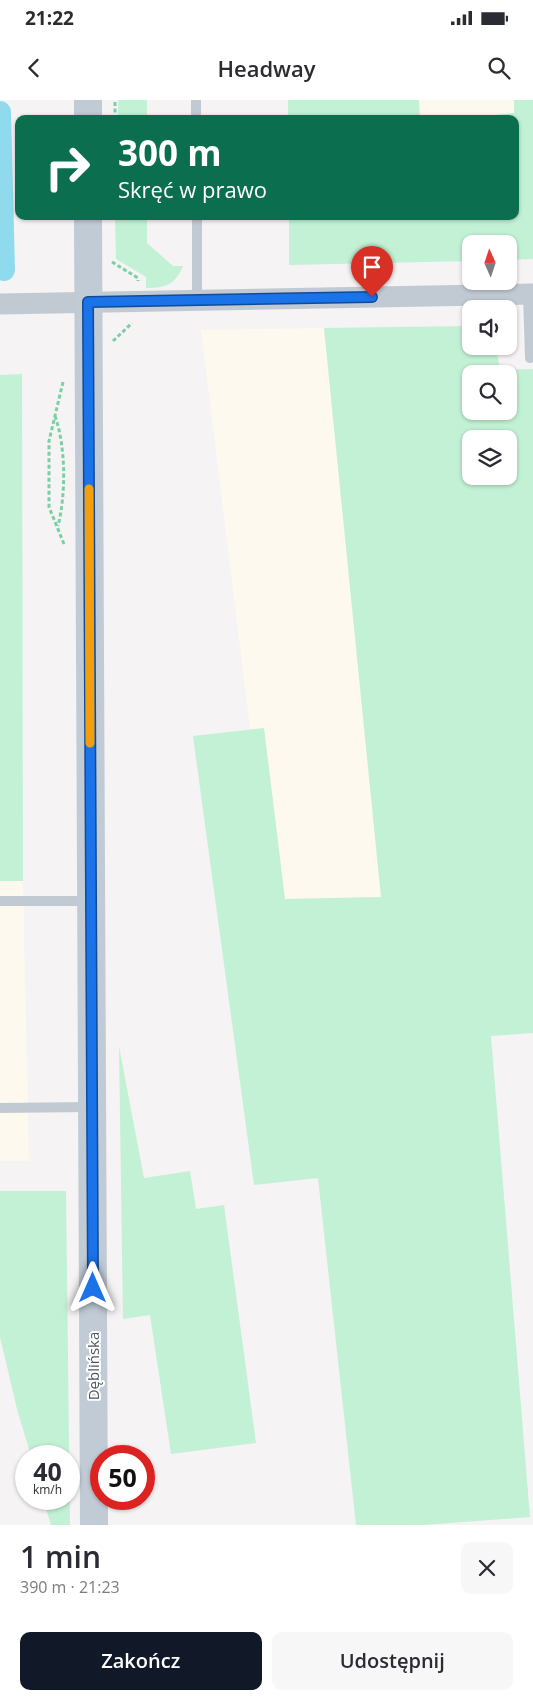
<!DOCTYPE html>
<html lang="pl">
<head>
<meta charset="utf-8">
<style>
  :root { --surface:#fff; --page:#f7f7f7; --text:#2b2b33; --muted:#7c7c81; --accent:#111827 }
  body { margin:0; font-family:"Open Sans",sans-serif; background:var(--page); color:var(--text); height:100vh; display:flex; flex-direction:column; font-size:19px; white-space:nowrap }
  * { box-sizing:border-box; margin:0 }
  p { font-size:16px; color:var(--muted) }
  .icon { flex:none; width:28px; height:28px; fill:none; stroke:currentColor; stroke-width:2; stroke-linecap:round; stroke-linejoin:round }
  .map { position:relative; height:1425px; overflow:hidden }
  .side { display:flex; flex-direction:column; background:var(--surface); flex:1 }
  .side>* { flex:none }
  .hud { position:absolute; left:15px; top:15px; width:504px; height:105px; border-radius:10px; box-shadow:0 1px 4px #0004; background:#0b6e4f; color:#fff; overflow:hidden }
  .needle { width:32px; rotate:357deg }
  .tools { position:absolute; left:462px; top:135px; display:grid; gap:10px }
  .tools a { display:grid; place-items:center; width:55px; height:55px; border-radius:10px; background:var(--surface); box-shadow:0 1px 4px #0004; font-size:25px }
  .speed { position:absolute; left:15px; top:1345px; display:flex; gap:10px; font-size:25px; font-weight:700; text-align:center }
  .speed>* { display:grid; place-content:center; width:65px; height:65px; border-radius:50%; background:var(--surface); box-shadow:0 1px 4px #0004; line-height:1 }
  .speed small { font-size:12px; font-weight:400 }
  .speed .limit { border:8px solid #d22; background:#fff; color:#111 }
  .pin { position:absolute; display:grid; place-items:center; width:42px; height:42px; color:#fff; margin:-51px -21px; border-radius:50% 50% 50% 0; rotate:-45deg; box-shadow:0 0 5px #0007 }
  .pin .icon { rotate:45deg }
  .me { position:absolute; width:55px; margin:-28px; rotate:0deg; stroke-linejoin:round; filter:drop-shadow(0 0 4px #0008) }
  .turn { display:flex; align-items:center; gap:18px; height:105px; padding:0 20px; font-size:22px }
  .turn .icon { width:65px; height:65px; stroke-width:2.5 }
  .turn b { display:block; font-size:35px; line-height:42px }
  .round { display:grid; place-items:center; flex:none; width:52px; height:52px; border-radius:10px; background:var(--page) }
  .head { display:flex; align-items:center; justify-content:space-between; height:85px; padding:0 20px }
  h1 { font-size:30px; font-weight:600; line-height:38px }
  .cta { display:flex; gap:10px; margin-top:auto; padding:10px 20px }
  .cta a { flex:1; height:58px; border-radius:10px; background:var(--accent); color:#fff; font-size:20px; font-weight:600; line-height:58px; text-align:center }
  .cta a+a { background:var(--page); color:var(--text) }
  .status { display:flex; justify-content:space-between; align-items:center; height:35px; padding:0 25px; background:var(--surface); direction:ltr }
  .status svg { height:14px; fill:currentColor }
  header { display:flex; justify-content:space-between; align-items:center; height:65px; padding:0 20px; background:var(--surface); font-size:22px; font-weight:600 }
  .map>svg:first-child { display:block }
  .commercial { fill:#fdf9ef }
  .green { fill:#c3f1d5; fill-rule:evenodd }
  .lines { fill:none; stroke-linecap:round; stroke-linejoin:round }
  .canal { stroke:#90daee; stroke-width:22 }
  .path { stroke:#7ad0a6; stroke-width:3; stroke-dasharray:4 2.5; stroke-linecap:butt }
  .lane { stroke:#c1cad2; stroke-width:10 }
  .street { stroke:#c1cad2; stroke-width:21 }
  .secondary { stroke:#c1cbd6; stroke-width:28 }
  .route-casing { stroke:#114b97; stroke-width:12 }
  .route { stroke:#1a73e8; stroke-width:9 }
  .slow { stroke:#f59e0b; stroke-width:9 }
  .labels { text-anchor:middle; dominant-baseline:central; stroke-width:4; stroke-linejoin:round; paint-order:stroke }
  .street-label { font-size:15px; fill:#4a5661; stroke:#fff }
</style>
</head>
<body>
<div class="status"><b>21:22</b><svg viewBox="0 0 49 12"><path d="M0 12V9h3v3zM5 12V6h3v6zM10 12V3h3v9zM15 12V0h3v12zM26 1h20v11H26zM47 4h2v5h-2z"/></svg></div>
<header><svg class="icon" aria-label="back" viewBox="0 0 24 24"><path d="M15 5l-7 7 7 7"/></svg>Headway<svg class="icon" aria-label="search" viewBox="0 0 24 24"><circle cx="10" cy="10" r="6"/><path d="M15 15l6 6"/></svg></header>
<div class="map">
<svg width="533" height="1425" viewBox="0 0 533 1425">
  <rect width="100%" height="100%" fill="#f5f3f3"/>
  <path class="commercial" d="M419,0H514V13L453,19H420Z
    M324,228L381,797L285,799L264,628L250,629L201,230Z
    M0,781H23L29,1061H0Z"/>
  <path class="green" d="M118,0H147V19H118Z
    M288,0H419L420,19H288Z
    M514,0H533V159L509,160V144H471V161L289,165V116H515V19H453L514,13Z
    M115,116H147V143L173,166H183C175,185 165,188 146,188V177L116,159Z
    M471,226V246H496L500,270L533,269V933L491,936L530,1417L423,1425H356L318,1078L254,1085L193,636L264,628L285,799L381,797L324,228ZM471,274H509V311H471ZM471,339H509V376H471Z
    M22,274L23,781H0V275Z
    M119,946L144,1078L190,1071L196,1109L224,1105L256,1343L171,1354L150,1215L123,1219Z
    M0,1091H66L70,1425H51L43,1399H69V1356H31L17,1309L0,1237Z"/>
  <g class="lines">
    <path class="canal" d="M0,12L4,170"/>
    <path class="path" d="M115,19V0
      M112,162L138,178V181
      M113,241L132,223
      M63,282L49,341V407L64,444
      M55,316C66,347 66,394 58,426"/>
    <path class="lane" d="M196,0V19
      M197,116V200
      M528,194L530,258
      M0,801H89
      M0,1008L90,1007"/>
    <path class="street" d="M0,204L533,194"/>
    <path class="secondary" d="M88,0V19
      M88,116L94,1425"/>
  </g>
  <g class="lines">
    <defs>
      <path id="route" d="M93,1188L88,202L372,197"/>
    </defs>
    <use href="#route" class="route-casing"/>
    <use href="#route" class="route"/>
    <path class="slow" d="M89,389L90,643"/>
  </g>
  <g class="labels">
    <g class="street-label">
      <text transform="translate(93 1266) rotate(-90)">Dęblińska</text>
    </g>
  </g>
</svg>
<div class="tools">
<a><svg class="needle" viewBox="-14 -14 28 28"><path d="M0-13l5 13h-10z" fill="#e53935"/><path d="M0 13l5-13h-10z" fill="#7c7c81"/></svg></a>
<a><svg class="icon" aria-label="sound" viewBox="0 0 24 24"><path d="M4 9h4l5-4v14l-5-4H4zM17 9q2 3 0 6"/></svg></a>
<a><svg class="icon" aria-label="search" viewBox="0 0 24 24"><circle cx="10" cy="10" r="6"/><path d="M15 15l6 6"/></svg></a>
<a><svg class="icon" aria-label="layers" viewBox="0 0 24 24"><path d="M12 4l9 5-9 5-9-5zM3 14l9 5 9-5"/></svg></a>
</div>
<div class="speed"><div>40<small>km/h</small></div><div class="limit">50</div></div>
<div class="pin" style="left:372px;top:197px;background:#d93025"><svg class="icon" aria-label="arrive" viewBox="0 0 24 24"><path d="M6 21V4h12l-3 4 3 4H6"/></svg></div>
<svg class="me" style="left:93px;top:1188px" viewBox="-20 -20 40 40"><path d="M0-17L14 15 0 8-14 15z" fill="#1a73e8" stroke="#fff" stroke-width="4"/></svg>
<div class="hud">
<div class="turn"><svg class="icon" aria-label="right" viewBox="0 0 24 24"><path d="M7 20v-9h11M14 6l5 5-5 5"/></svg><div><b>300 m</b>Skręć w prawo</div></div>
</div>
</div>
<section class="side">
<div class="head"><div><h1>1 min</h1><p>390 m · 21:23</p></div><a class="round"><svg class="icon" aria-label="close" viewBox="0 0 24 24"><path d="M6 6l12 12M18 6L6 18"/></svg></a></div>
<div class="cta"><a>Zakończ</a><a>Udostępnij</a></div>
</section>
</body>
</html>
